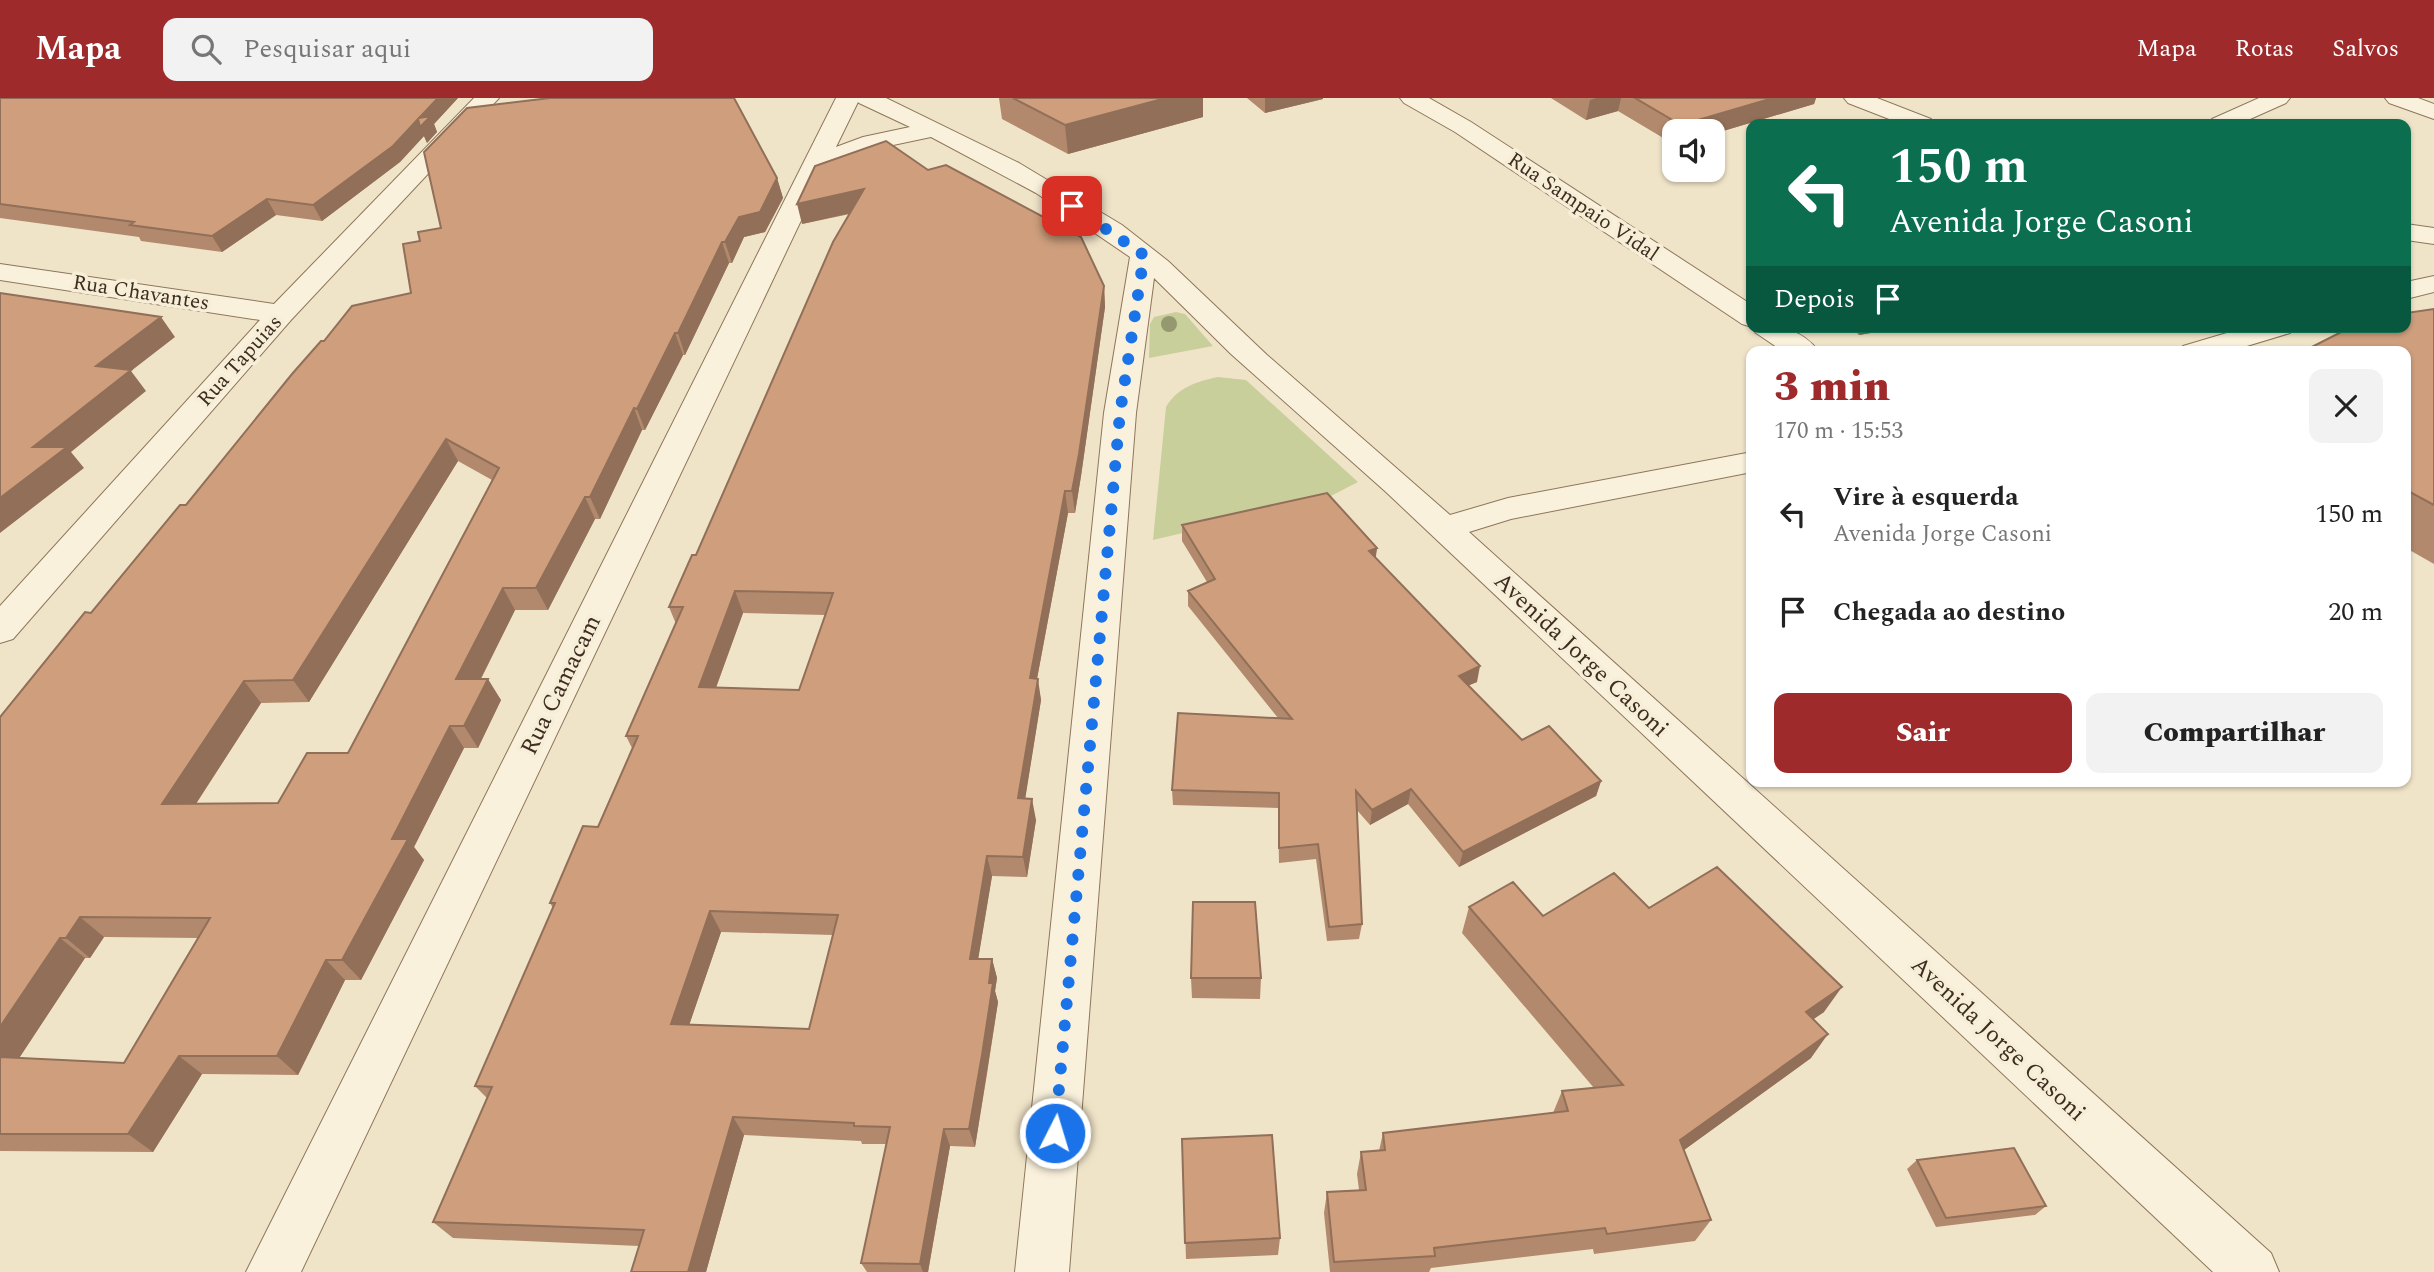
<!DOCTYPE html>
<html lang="pt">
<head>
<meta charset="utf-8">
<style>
  :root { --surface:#fff; --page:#f2f2f2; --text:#222; --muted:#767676; --accent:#9e2a2b }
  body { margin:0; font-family:Spectral,serif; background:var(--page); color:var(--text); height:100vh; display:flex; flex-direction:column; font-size:26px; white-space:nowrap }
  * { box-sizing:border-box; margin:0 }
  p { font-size:23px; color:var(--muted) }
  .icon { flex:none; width:38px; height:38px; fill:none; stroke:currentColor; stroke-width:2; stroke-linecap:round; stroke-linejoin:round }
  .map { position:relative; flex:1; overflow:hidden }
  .drawer { position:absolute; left:1746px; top:248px; width:665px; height:441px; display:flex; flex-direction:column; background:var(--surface); border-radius:14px; box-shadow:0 2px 5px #0004 }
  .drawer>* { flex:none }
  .top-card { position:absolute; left:1746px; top:21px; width:665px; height:214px; border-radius:14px; box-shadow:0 2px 5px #0004; background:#0b6e4f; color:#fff; overflow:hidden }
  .fabs { position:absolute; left:1662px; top:21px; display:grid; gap:14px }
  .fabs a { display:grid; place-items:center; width:63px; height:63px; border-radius:14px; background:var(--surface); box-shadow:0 2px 5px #0004; font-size:35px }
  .pin { position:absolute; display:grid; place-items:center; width:60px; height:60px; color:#fff; margin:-30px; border-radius:14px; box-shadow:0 4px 10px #0006 }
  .me { position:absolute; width:77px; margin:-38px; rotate:5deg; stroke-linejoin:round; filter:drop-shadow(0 0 5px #0008) }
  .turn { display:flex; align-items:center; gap:24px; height:147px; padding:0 28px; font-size:32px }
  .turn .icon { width:91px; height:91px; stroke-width:2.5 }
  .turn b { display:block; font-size:49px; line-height:60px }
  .then { display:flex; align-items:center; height:66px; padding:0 28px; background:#0003; gap:14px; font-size:26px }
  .round { display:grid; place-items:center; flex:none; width:74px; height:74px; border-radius:14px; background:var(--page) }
  .overview { display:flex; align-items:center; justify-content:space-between; height:119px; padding:0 28px }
  h1 { font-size:42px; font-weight:800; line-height:52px; color:var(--accent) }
  .cta { display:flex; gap:14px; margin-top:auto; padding:14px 28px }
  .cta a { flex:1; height:80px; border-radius:14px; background:var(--accent); color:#fff; font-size:28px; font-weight:800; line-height:80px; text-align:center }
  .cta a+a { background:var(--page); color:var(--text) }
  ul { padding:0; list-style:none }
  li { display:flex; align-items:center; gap:21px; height:98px; padding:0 28px }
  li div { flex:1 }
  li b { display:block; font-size:26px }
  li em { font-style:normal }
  header { display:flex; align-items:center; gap:42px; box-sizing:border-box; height:98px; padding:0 35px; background:var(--accent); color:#fff }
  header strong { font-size:33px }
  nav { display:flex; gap:38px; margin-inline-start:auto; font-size:24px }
  .search { width:490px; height:63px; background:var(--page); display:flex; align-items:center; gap:18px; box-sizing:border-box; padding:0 24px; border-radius:14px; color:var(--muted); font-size:26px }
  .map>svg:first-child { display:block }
  .green { fill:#c9cf9b }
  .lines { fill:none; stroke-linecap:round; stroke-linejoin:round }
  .minor-casing { stroke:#8d765c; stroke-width:2 }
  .minor { fill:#faf1dc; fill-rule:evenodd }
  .tree { fill:#96986f }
  .wall { fill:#b2896c; fill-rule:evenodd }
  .shaded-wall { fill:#916f58 }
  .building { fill:#cf9f7d; stroke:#916f58; stroke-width:2; fill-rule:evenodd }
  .route { stroke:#1a73e8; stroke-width:12; stroke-dasharray:0 21.6 }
  .labels { text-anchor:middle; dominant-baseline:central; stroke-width:7; stroke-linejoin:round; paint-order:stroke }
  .far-street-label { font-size:21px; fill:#3d2e20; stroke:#f7eed8 }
  .street-label { font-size:24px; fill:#3d2e20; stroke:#f7eed8 }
</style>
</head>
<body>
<header>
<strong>Mapa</strong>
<div class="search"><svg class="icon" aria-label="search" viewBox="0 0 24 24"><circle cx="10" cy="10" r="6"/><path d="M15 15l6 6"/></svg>Pesquisar aqui</div>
<nav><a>Mapa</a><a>Rotas</a><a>Salvos</a></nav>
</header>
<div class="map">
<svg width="2434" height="1174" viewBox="0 0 2434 1174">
  <rect width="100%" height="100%" fill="#f0e4c8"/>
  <path class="green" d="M1176,214L1185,216L1213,248L1149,260L1150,226L1154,219Z
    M1218,279L1246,282L1358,384L1323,402L1153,442L1166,309C1177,290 1197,283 1218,279Z"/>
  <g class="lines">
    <defs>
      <path id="minor" d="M474,0H499L291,222L13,541L0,545V508L260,222L0,182V166L274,206Z
        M836,0H886L1019,65L1122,127L1168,163L1267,257L1450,417L1508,400L1752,354V374L1511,421L1469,434L2271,1155L2279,1174H2213L1386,394L1231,256L1154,180L1136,315L1069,1174H1015L1104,315L1130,159L1036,95L931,39L879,50L826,70L301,1174H246ZM858,4L859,5L910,29L863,39L836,49Z
        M1400,0H1429L1471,24L1752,207V229C1778,229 1801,229 1819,254H1784L1756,235L1751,229H1752L1742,226L1455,34L1404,5Z
        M1844,0H1877L1931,21L1935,26H1902L1848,5Z
        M2259,0H2290L2286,5L2239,26H2208L2212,21Z
        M2385,0H2418L2434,6V21L2389,5Z
        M2406,126L2434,130V146L2406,142Z
        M2434,178V194L2406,201V184Z
        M2247,229H2294L2290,235L2227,254H2179L2183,248Z"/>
    </defs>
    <use href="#minor" class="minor-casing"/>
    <use href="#minor" class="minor"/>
  </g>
  <circle class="tree" cx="1169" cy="226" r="8"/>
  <path class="wall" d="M0,0H458L434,26L437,34L427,45L424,38L400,64L322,123L276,117L222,154L141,143L139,139L0,120Z
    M999,0H1203V19L1068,56L1002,21Z
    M1247,0H1323V1L1265,15Z
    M1551,0H1816L1814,6L1713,36V33H1675V47L1618,13L1586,22Z
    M928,72L1104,188L1105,209L1081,378L1075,415H1068L1037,581L1041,602L1025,700L1036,722L1027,779L992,778L978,861H992L997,880L995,893L998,904L987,976L975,1049L950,1048L928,1174H867L861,1165L886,1046H862L861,1043L744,1037L706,1174H631L639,1148L453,1140L433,1124L487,1000L475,988L553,810L550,805L598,729L632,650L626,638L676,526L669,509L696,457L850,116L802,126ZM743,515L825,517L799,592L716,590ZM721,834L833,837L809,931L689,927Z
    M777,80L783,100L765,134L744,139L732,165H729L685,257H683L645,332H642L600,421H595L548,512H515L481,581L501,602L478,650H464L414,749L424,762L361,882H345L298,977L202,976L153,1054L0,1053V619L186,407L324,243L411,195ZM458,363L492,382L348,655L278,705L196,706L261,605L309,604ZM104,839L198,840L124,965L19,960L85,860H90Z
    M2434,211V466L2406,450V254Z
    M1851,229H1905L1859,237Z
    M1182,427L1377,450L1375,460L1477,584L1468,587L1522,642L1601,683L1596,698L1459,769L1408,706L1370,727L1356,711L1362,826L1359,841L1327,843L1316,761L1279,765L1278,710L1173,707L1172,692L1278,620L1188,508V493L1207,484L1182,443Z
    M1469,809L1543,818L1649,810L1824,914L1813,921L1811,960L1684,1052L1711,1122L1695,1143L1594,1156L1593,1151L1431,1170L1429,1174H1330L1324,1115L1327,1094L1359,1092L1357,1076L1361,1054L1379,1053L1383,1035L1553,1015L1562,993L1594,990L1462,835Z
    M1191,880H1261L1260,901L1192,900Z
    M1182,1041L1280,1140L1278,1157L1186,1161Z
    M1917,1062L2046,1108L2035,1117L1936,1129L1907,1071Z"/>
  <path class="shaded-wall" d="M438,0H458L434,26L437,34L427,45L424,38L400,64L322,123L313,107L418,21Z
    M1166,0H1203V19L1068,56L1065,27Z
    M1265,0H1323V1L1265,15Z
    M1596,0H1621L1618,13L1586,22L1590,2Z
    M1773,0H1816L1814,6L1713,36V33H1680L1681,27Z
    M777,80L783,100L765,134L744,139L732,165L725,144L739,119Z
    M864,91L869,111L802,126L797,106Z
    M267,101L276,117L222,154L212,138Z
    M722,144L729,165L685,257L678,235Z
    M1104,188L1105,209L1081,378L1075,415L1072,393Z
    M161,219L175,239L131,273L146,293L71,354L84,370L0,435V400L33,349L96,268Z
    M1863,229H1905L1859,237Z
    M675,235L683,257L645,332L637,311Z
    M634,310L642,332L600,421L590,399Z
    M446,341L458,363L309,604L293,582Z
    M1065,393L1068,415L1033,602L1030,580Z
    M585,399L595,421L548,512L536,490Z
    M1377,450L1375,466L1369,453Z
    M503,490L515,512L470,602L456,581Z
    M735,493L743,515L708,611L699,589Z
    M1480,568L1477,584L1456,593L1459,578Z
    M488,581L501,602L478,650L464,628Z
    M1038,581L1041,602L1022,721L1018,700Z
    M244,583L261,605L182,727L162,706Z
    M450,628L464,650L414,749L424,762L361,882L342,862L392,741Z
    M1601,683L1596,698L1459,769L1463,754Z
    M1411,691L1408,706L1370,727L1372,712Z
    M1032,701L1036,722L1027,779L1023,759Z
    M987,758L992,778L975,880L970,861Z
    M710,813L721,834L683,945L671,926Z
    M80,819L104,839L90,860L66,840Z
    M60,840L85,860L8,977L0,971V929Z
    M992,861L997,880L995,893L998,904L975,1049L969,1031Z
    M326,862L345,882L298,977L277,958Z
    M1842,889L1824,914L1789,938L1806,914Z
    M1828,936L1811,960L1666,1065L1680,1042Z
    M179,958L202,976L153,1054L128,1036Z
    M733,1019L744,1037L706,1174H688Z
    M944,1031L950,1048L928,1174H923L920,1166Z"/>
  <path class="building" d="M0,0H438L419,20L431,18L420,29L418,21L393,48L313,107L267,101L212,138L130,127L134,124L0,106Z
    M550,0H734L777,80L760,114L739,119L725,144H722L678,235H675L637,311L634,310L590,399H585L536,490H503L456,581H488L464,628H450L392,741H408L342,862H326L277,958H179L128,1036H0V959L124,965L210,820L80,819L66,840H60L0,929V619L85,514L91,515L180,407H186L292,276L321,243H324L352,208L411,195L403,146L420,143L418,134L441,130L424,54L467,10ZM446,341L499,370L348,655H307L278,705L162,706L244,583L293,582Z
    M1013,0H1166L1065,27Z
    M1635,0H1773L1681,27Z
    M886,43L928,72L946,67L1081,139L1104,188L1079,356L1072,393H1065L1030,580L1038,581L1018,700L1032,701L1023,759L987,758L970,861H992L989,885H993L982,957L969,1031H944L920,1166L861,1165L890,1029L854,1028V1025L733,1019L688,1174H631L644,1132L433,1124L492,989L475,988L555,805H550L583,728L598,729L638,638H626L683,509H669L692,457H696L833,144L864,91L797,106L815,68ZM735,493L833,495L799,592L699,589ZM710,813L838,817L809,931L671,926Z
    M0,195L161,219L96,268L131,272L33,349H67L0,400Z
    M2434,211V407L2406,392V254H2302L2351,229H2406V215Z
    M1327,395L1377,450L1369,453L1480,568L1459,578L1522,642L1549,628L1601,683L1463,754L1411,691L1372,712L1356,693L1362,826L1329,829L1318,746L1279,750V695L1172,692L1178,615L1292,621L1188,493L1215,481L1182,427Z
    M1717,769L1842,889L1806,914L1828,936L1680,1042L1711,1122L1607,1136L1605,1130L1434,1150L1435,1158L1334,1164L1327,1094L1366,1092L1361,1054L1385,1052L1383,1035L1568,1013L1562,993L1623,987L1469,809L1513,784L1543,818L1614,775L1649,810Z
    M1193,804H1255L1261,880H1191Z
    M1272,1037L1280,1140L1185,1145L1182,1041Z
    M2014,1050L2046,1108L1946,1120L1917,1062Z"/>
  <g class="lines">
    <path class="route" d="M1055,1035L1120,315L1144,157L1072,108"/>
  </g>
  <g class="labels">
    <g class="far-street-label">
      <text transform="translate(1583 109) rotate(34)">Rua Sampaio Vidal</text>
      <text transform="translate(141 195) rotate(9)">Rua Chavantes</text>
      <text transform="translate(240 263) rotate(-48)">Rua Tapuias</text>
    </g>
    <g class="street-label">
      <text transform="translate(1581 557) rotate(43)">Avenida Jorge Casoni</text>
      <text transform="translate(561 587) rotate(-64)">Rua Camacam</text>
      <text transform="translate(1998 941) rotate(43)">Avenida Jorge Casoni</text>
    </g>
  </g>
</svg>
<div class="fabs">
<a><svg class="icon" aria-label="sound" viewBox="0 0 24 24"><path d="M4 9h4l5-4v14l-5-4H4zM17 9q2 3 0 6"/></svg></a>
</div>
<div class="pin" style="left:1072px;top:108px;background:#d93025"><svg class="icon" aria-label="arrive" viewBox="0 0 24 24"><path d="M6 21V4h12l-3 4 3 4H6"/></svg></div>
<svg class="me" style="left:1055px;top:1035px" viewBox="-20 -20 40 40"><circle r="17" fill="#1a73e8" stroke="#fff" stroke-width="3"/><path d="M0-11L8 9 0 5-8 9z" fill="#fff"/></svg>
<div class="top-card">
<div class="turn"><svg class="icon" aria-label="left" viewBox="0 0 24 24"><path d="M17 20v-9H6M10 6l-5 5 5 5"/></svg><div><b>150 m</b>Avenida Jorge Casoni</div></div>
<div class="then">Depois<svg class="icon" aria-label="arrive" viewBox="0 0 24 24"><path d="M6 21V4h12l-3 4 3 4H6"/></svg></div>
</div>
<section class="drawer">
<div class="overview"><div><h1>3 min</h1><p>170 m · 15:53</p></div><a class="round"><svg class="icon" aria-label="close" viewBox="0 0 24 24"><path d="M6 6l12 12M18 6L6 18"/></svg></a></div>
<ul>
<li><svg class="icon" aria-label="left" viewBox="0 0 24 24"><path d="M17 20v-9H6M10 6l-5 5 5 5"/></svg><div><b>Vire à esquerda</b><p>Avenida Jorge Casoni</p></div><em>150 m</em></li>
<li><svg class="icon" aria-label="arrive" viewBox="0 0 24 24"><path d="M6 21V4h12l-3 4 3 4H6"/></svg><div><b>Chegada ao destino</b></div><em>20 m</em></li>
</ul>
<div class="cta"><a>Sair</a><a>Compartilhar</a></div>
</section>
</div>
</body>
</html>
